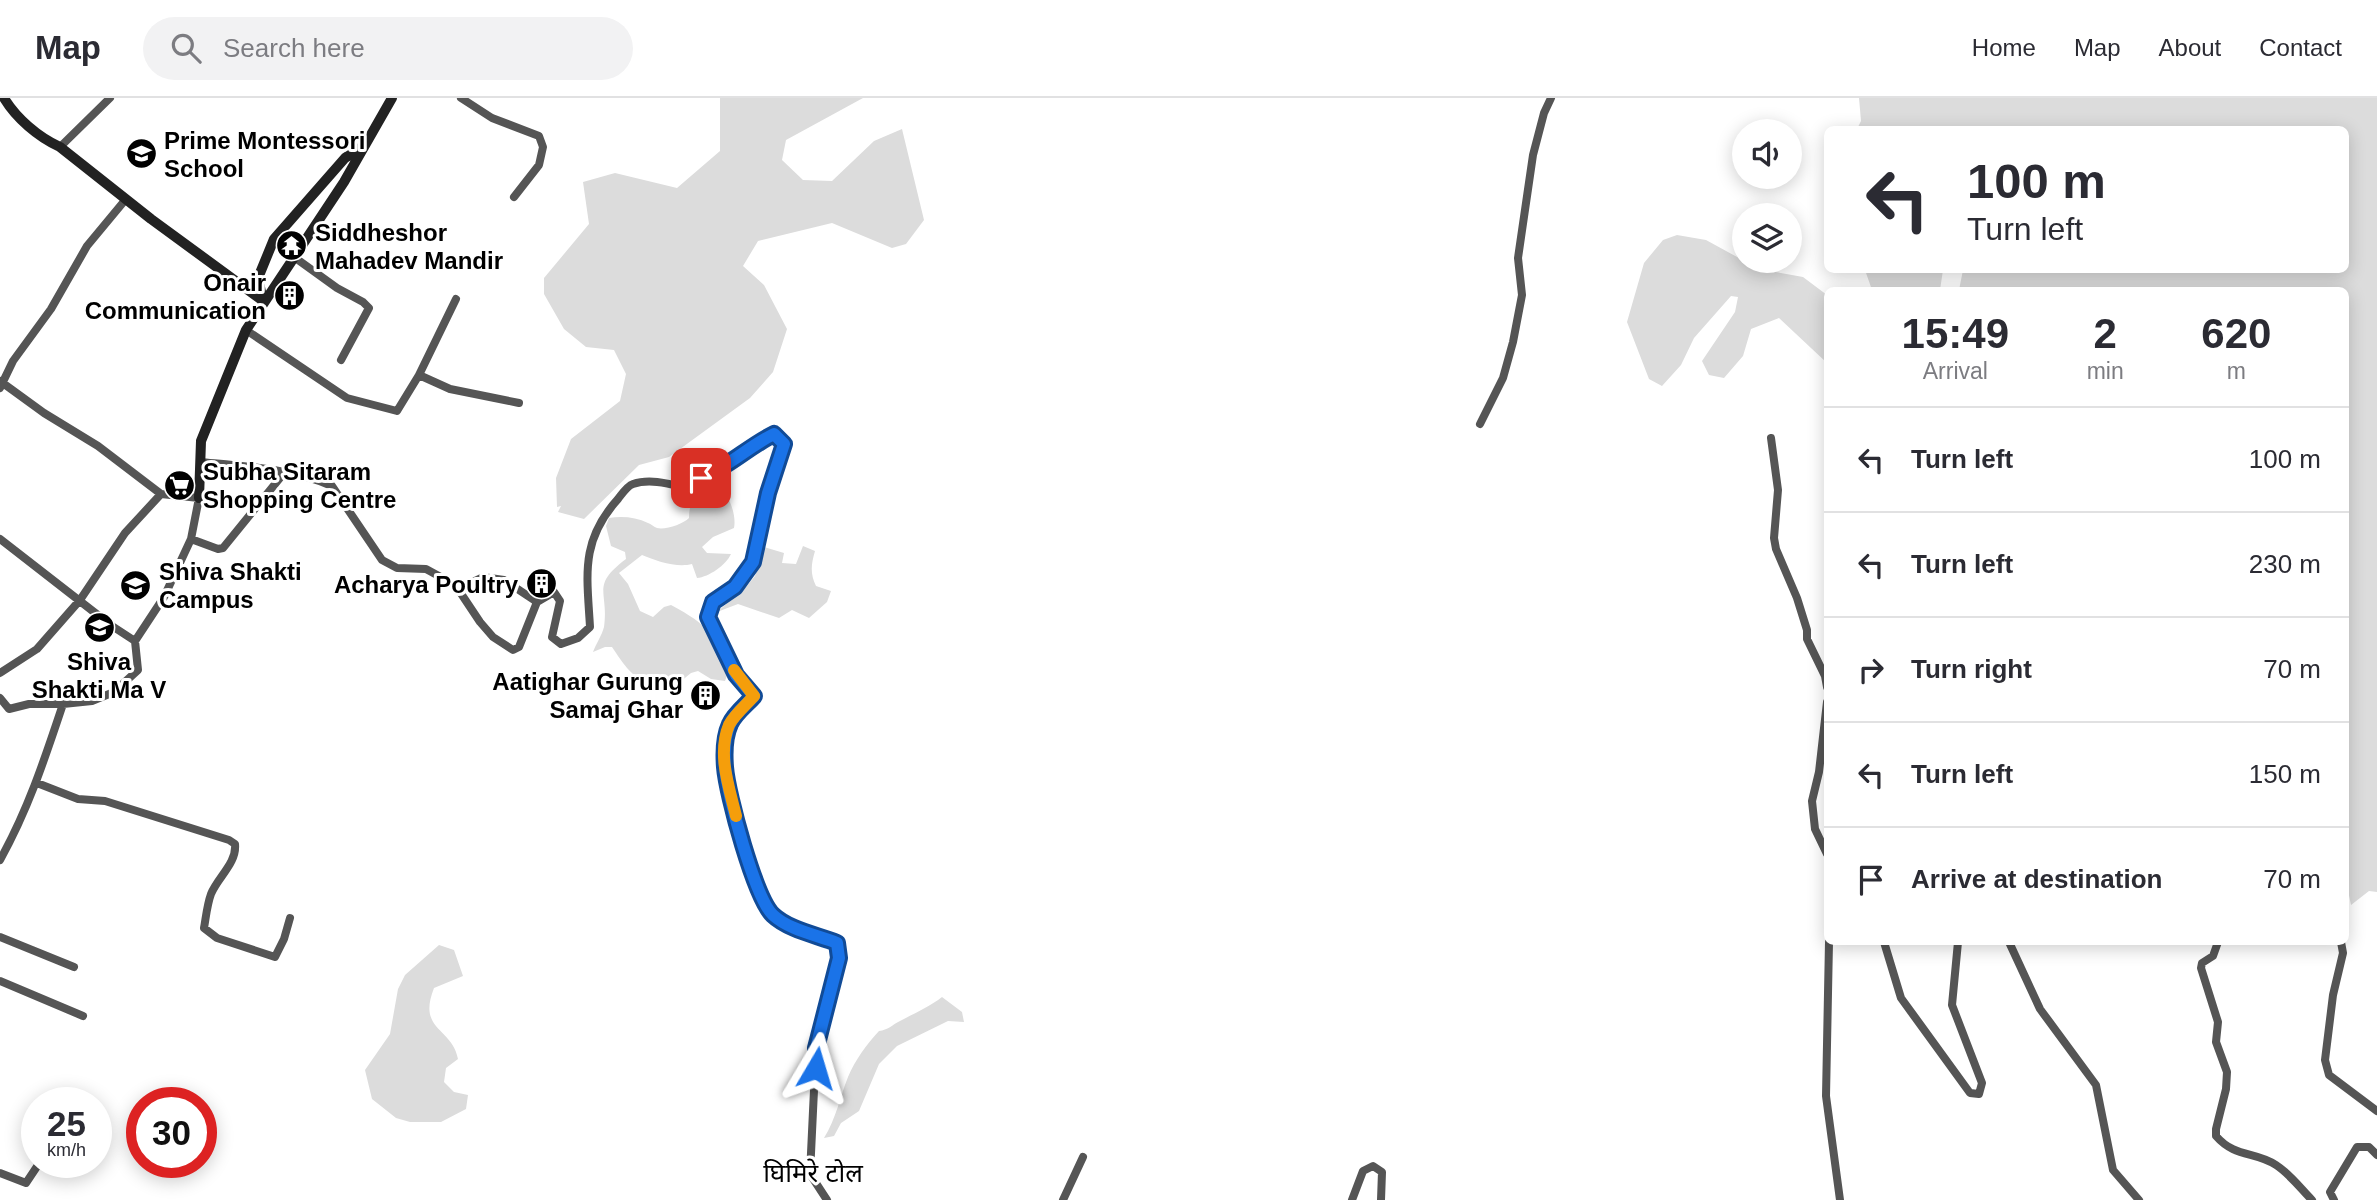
<!DOCTYPE html>
<html lang="en">
<head>
<meta charset="utf-8">
<style>
  :root { --surface:#fff; --page:#f2f2f3; --text:#2b2b33; --muted:#7c7c81; --line:#e1e1e2 }
  body { margin:0; font-family:Helvetica,"Noto Sans Devanagari",sans-serif; background:var(--page); color:var(--text); height:100vh; display:flex; flex-direction:column; font-size:26px; white-space:nowrap }
  * { box-sizing:border-box; margin:0 }
  p { font-size:23px; color:var(--muted) }
  .icon { flex:none; width:38px; height:38px; fill:none; stroke:currentColor; stroke-width:2; stroke-linecap:round; stroke-linejoin:round }
  .map { position:relative; flex:1; overflow:hidden }
  .side { position:absolute; left:1824px; top:189px; width:525px; height:658px; display:flex; flex-direction:column; background:var(--surface); border-radius:10px; box-shadow:0 4px 18px #0003 }
  .side>* { flex:none }
  .hud { position:absolute; left:1824px; top:28px; width:525px; height:147px; border-radius:10px; box-shadow:0 4px 18px #0003; background:#fff; color:var(--text); overflow:hidden }
  .controls { position:absolute; left:1732px; top:21px; display:grid; gap:14px }
  .controls a { display:grid; place-items:center; width:70px; height:70px; border-radius:50%; background:var(--surface); box-shadow:0 4px 18px #0003; font-size:35px }
  .speed { position:absolute; left:21px; top:989px; display:flex; gap:14px; font-size:35px; font-weight:700; text-align:center }
  .speed>* { display:grid; place-content:center; width:91px; height:91px; border-radius:50%; background:var(--surface); box-shadow:0 4px 18px #0003; line-height:1 }
  .speed small { font-size:18px; font-weight:400 }
  .speed .limit { border:10px solid #d22; background:#fff; color:#111 }
  .pin { position:absolute; display:grid; place-items:center; width:60px; height:60px; color:#fff; margin:-30px; border-radius:14px; box-shadow:0 4px 10px #0006 }
  .me { position:absolute; width:77px; margin:-38px; rotate:7deg; stroke-linejoin:round; filter:drop-shadow(0 0 5px #0008) }
  .turn { display:flex; align-items:center; gap:24px; height:147px; padding:0 28px; font-size:32px }
  .turn .icon { width:91px; height:91px; stroke-width:2.5 }
  .turn b { display:block; font-size:49px; line-height:60px }
  .eta { display:flex; justify-content:space-evenly; align-items:center; height:119px; text-align:center }
  .eta b { font-size:42px; font-weight:700; line-height:49px }
  ul { padding:0; list-style:none }
  li { display:flex; align-items:center; gap:21px; height:105px; padding:0 28px; border-top:2px solid var(--line) }
  li div { flex:1 }
  li b { display:block; font-size:26px }
  li em { font-style:normal }
  header { display:flex; align-items:center; gap:42px; box-sizing:border-box; height:98px; padding:0 35px; background:var(--surface); border-bottom:2px solid var(--line) }
  header strong { font-size:33px }
  nav { display:flex; gap:38px; margin-inline-start:auto; font-size:24px }
  .search { width:490px; height:63px; background:var(--page); display:flex; align-items:center; gap:18px; box-sizing:border-box; padding:0 24px; border-radius:38px; color:var(--muted); font-size:26px }
  .map>svg:first-child { display:block }
  .green { fill:#dcdcdc }
  .lines { fill:none; stroke-linecap:round; stroke-linejoin:round }
  .minor { stroke:#555; stroke-width:8 }
  .secondary { stroke:#222; stroke-width:10 }
  .route-casing { stroke:#114b97; stroke-width:18 }
  .route { stroke:#1a73e8; stroke-width:12 }
  .slow { stroke:#f59e0b; stroke-width:12 }
  .labels { text-anchor:middle; dominant-baseline:central; stroke-width:6; stroke-linejoin:round; paint-order:stroke }
  .poi-label { font-size:24px; font-weight:bold; fill:#000; stroke:#fff; text-anchor:start }
  .neighbourhood-label { font-size:26px; fill:#000; stroke:#fff }
</style>
</head>
<body>
<header>
<strong>Map</strong>
<div class="search"><svg class="icon" aria-label="search" viewBox="0 0 24 24"><circle cx="10" cy="10" r="6"/><path d="M15 15l6 6"/></svg>Search here</div>
<nav><a>Home</a><a>Map</a><a>About</a><a>Contact</a></nav>
</header>
<div class="map">
<svg width="2377" height="1102" viewBox="0 0 2377 1102">
  <rect width="100%" height="100%" fill="#fff"/>
  <path class="green" d="M720,0H863L786,42L782,62L803,82L832,83L874,43L902,31L924,122L906,146L892,150L832,125L758,143L743,168L764,187L787,231L773,274L750,300L669,359L639,367L584,421L558,414L561,408L557,409L556,380L571,341L620,303L626,276L614,252L586,249L564,231L544,196V180L589,126L583,84L615,75L677,90L720,53Z
    M1859,0H2377V794L2369,793L2351,807L2345,778V192H1959L1963,172H2345V32L1857,31L1861,23Z
    M1677,137L1706,142L1759,171L1803,179L1827,197V265L1779,220L1751,231L1743,258L1724,280L1709,277L1702,263L1735,214L1738,199L1731,198L1694,240L1681,267L1662,288L1649,281L1627,224L1644,165L1663,142Z
    M1865,172H1943L1940,192H1872Z
    M715,383C727,392 737,415 734,430L713,439L702,449L707,455L731,456C726,467 709,479 697,480L692,466C677,470 656,463 642,457L619,475L628,486L640,513L653,519L664,509L671,507C710,528 713,535 728,575L725,583L711,581L698,573L691,575L680,584C637,583 636,585 612,549H605L593,554C596,546 602,537 604,529C609,493 590,488 626,461L625,454L611,448L606,428L609,420C622,418 636,419 648,425C651,426 654,429 657,430C666,432 683,426 689,420C689,402 697,388 715,383Z
    M803,448L815,453C811,467 810,475 816,488L831,493L827,504L809,520L792,512L779,520L738,506L717,514L746,489L755,478L764,449L784,455L782,465L796,466Z
    M439,847L454,852L463,878L434,890C417,933 452,929 458,961L446,970L444,984L454,994L468,997L466,1011L441,1024H410L396,1020L372,1001L365,972L390,936L398,891L405,877Z
    M942,899L962,914L964,924L948,923L897,948L879,966L859,1013L841,1025L834,1038L824,1040C836,1021 840,999 848,979C855,962 867,946 879,933C888,932 892,927 900,923C915,915 929,909 942,899Z"/>
  <g class="lines">
    <path class="minor" d="M461,0L492,20L539,38L543,49L539,67L514,99
      M60,49L110,0
      M294,159L337,190L363,204L369,210L341,262
      M246,232L347,300L397,313L419,277L456,201
      M419,277L450,291L519,305
      M0,283L44,315L98,348L161,396
      M0,290L13,263L51,211L87,148L126,101
      M1480,326L1503,280L1513,244L1522,197L1518,160L1533,57L1544,15L1551,0
      M1771,340L1778,392L1774,440L1776,451L1797,500L1807,532V541L1825,578L1827,589
      M200,364C242,368 294,371 332,388L382,462L397,470L426,471L448,483L458,491L480,524L493,539L513,552L519,549L537,504L554,494L560,503L552,539L561,546L578,540L590,529C587,477 580,443 618,401C622,396 627,388 633,386C650,380 670,386 687,390C698,382 710,377 722,370C740,359 755,346 774,336L784,346L768,395L753,464L735,489L713,504L708,519L736,577L754,598C747,606 734,616 730,626C724,639 724,656 725,669C727,696 754,800 773,817C789,832 817,837 837,845L839,860L816,950L810,1076L827,1102
      M0,441L112,528L135,543
      M191,441L218,451L223,450L284,375
      M458,491L483,479L504,482L537,504
      M0,575L37,551L80,502L125,435L161,396L199,400L191,441L164,499L135,543L138,572L114,594L92,603L63,606H29L9,611L0,600
      M1827,604L1819,674L1812,703L1815,731L1827,756
      M37,685L78,701L105,703L229,742L235,746C237,765 218,779 211,796C207,807 206,819 204,830L217,840L275,859L284,841L290,820
      M0,762C28,712 45,660 63,606
      M0,839L74,869
      M1829,844L1826,998L1840,1102
      M1884,844L1901,900L1970,995L1979,996L1982,985L1952,907L1958,844
      M2009,844L2040,911L2096,987L2113,1072L2139,1102
      M2218,844L2213,858L2202,865L2201,870L2218,924L2216,944L2227,974L2226,991L2216,1031V1038C2235,1060 2255,1053 2276,1067C2290,1076 2301,1091 2312,1102
      M2341,844L2343,855L2333,897L2325,962L2329,977L2377,1013
      M0,883L83,918
      M0,1075L26,1085L40,1064
      M1063,1102L1083,1059
      M1352,1102L1363,1073L1373,1068L1382,1074L1381,1102
      M2334,1102L2330,1094L2357,1049H2369L2377,1057"/>
    <path class="secondary" d="M4,0C16,20 38,39 60,49L151,121L263,203
      M263,203L258,180L274,141L345,60L360,50
      M199,400L201,343L246,232L344,84L392,0"/>
  </g>
  <g class="lines">
    <defs>
      <path id="route" d="M701,380C728,369 748,349 774,336L784,346L768,395L753,464L735,489L713,504L708,519L736,577L754,598C747,606 734,616 730,626C724,639 724,656 725,669C727,696 755,800 773,817C789,832 817,837 837,845L839,860L816,950V970"/>
    </defs>
    <use href="#route" class="route-casing"/>
    <use href="#route" class="route"/>
    <path class="slow" d="M734,572L754,598C747,606 734,617 729,627C717,656 729,689 736,718"/>
  </g>
  <defs>
    <symbol id="school-disc" viewBox="-11 -11 22 22"><circle r="9.5" fill="#000" stroke="#fff"/><path d="M0-5L7-2L0 1L-7-2ZM-4 1L0 2.5L4 1V4Q0 6-4 4Z" fill="#fff"/></symbol>
    <symbol id="temple-disc" viewBox="-11 -11 22 22"><circle r="9.5" fill="#000" stroke="#fff"/><path d="M0-6L5-2H3V0L6.5 2.5H4V6H1.5V3h-3V6H-4V2.5H-6.5L-3 0V-2H-5Z" fill="#fff"/></symbol>
    <symbol id="building-disc" viewBox="-11 -11 22 22"><circle r="9.5" fill="#000" stroke="#fff"/><path d="M-4-6H4V6H1V3H-1V6H-4ZM-2.5-4.3h1.7v1.8h-1.7ZM.8-4.3h1.7v1.8H.8ZM-2.5-1h1.7V.8h-1.7ZM.8-1h1.7V.8H.8Z" fill="#fff"/></symbol>
    <symbol id="supermarket-disc" viewBox="-11 -11 22 22"><circle r="9.5" fill="#000" stroke="#fff"/><path d="M-6-5.5h2.5l.6 2H6L4.5 2H-2.5L-4.4-4H-6ZM-1.5 3.2a1.3 1.3 0 1 0 .1 0ZM3 3.2a1.3 1.3 0 1 0 .1 0Z" fill="#fff"/></symbol>
    <symbol id="university-disc" viewBox="-11 -11 22 22"><circle r="9.5" fill="#000" stroke="#fff"/><path d="M0-5L7-2L0 1L-7-2ZM-4 1L0 2.5L4 1V4Q0 6-4 4Z" fill="#fff"/></symbol>
  </defs>
  <g fill-rule="evenodd">
    <use href="#school-disc" x="124" y="38" width="35" height="35"/>
    <use href="#temple-disc" x="274" y="130" width="35" height="35"/>
    <use href="#building-disc" x="272" y="180" width="35" height="35"/>
    <use href="#supermarket-disc" x="162" y="370" width="35" height="35"/>
    <use href="#building-disc" x="524" y="468" width="35" height="35"/>
    <use href="#university-disc" x="118" y="470" width="35" height="35"/>
    <use href="#school-disc" x="82" y="512" width="35" height="35"/>
    <use href="#building-disc" x="688" y="580" width="35" height="35"/>
  </g>
  <g class="labels">
    <g class="poi-label">
      <text x="164" y="42">Prime Montessori<tspan x="164" dy="28">School</tspan></text>
      <text x="315" y="134">Siddheshor<tspan x="315" dy="28">Mahadev Mandir</tspan></text>
      <text x="266" y="184" text-anchor="end">Onair<tspan x="266" dy="28">Communication</tspan></text>
      <text x="203" y="373">Subha Sitaram<tspan x="203" dy="28">Shopping Centre</tspan></text>
      <text x="159" y="473">Shiva Shakti<tspan x="159" dy="28">Campus</tspan></text>
      <text x="518" y="486" text-anchor="end">Acharya Poultry</text>
      <text x="99" y="563" text-anchor="middle">Shiva<tspan x="99" dy="28">Shakti Ma V</tspan></text>
      <text x="683" y="583" text-anchor="end">Aatighar Gurung<tspan x="683" dy="28">Samaj Ghar</tspan></text>
    </g>
    <g class="neighbourhood-label">
      <text x="813" y="1075">घिमिरे टोल</text>
    </g>
  </g>
</svg>
<div class="controls">
<a><svg class="icon" aria-label="sound" viewBox="0 0 24 24"><path d="M4 9h4l5-4v14l-5-4H4zM17 9q2 3 0 6"/></svg></a>
<a><svg class="icon" aria-label="layers" viewBox="0 0 24 24"><path d="M12 4l9 5-9 5-9-5zM3 14l9 5 9-5"/></svg></a>
</div>
<div class="speed"><div>25<small>km/h</small></div><div class="limit">30</div></div>
<div class="pin" style="left:701px;top:380px;background:#d93025"><svg class="icon" aria-label="arrive" viewBox="0 0 24 24"><path d="M6 21V4h12l-3 4 3 4H6"/></svg></div>
<svg class="me" style="left:816px;top:970px" viewBox="-20 -20 40 40"><path d="M0-17L14 15 0 8-14 15z" fill="#1a73e8" stroke="#fff" stroke-width="4"/></svg>
<div class="hud">
<div class="turn"><svg class="icon" aria-label="left" viewBox="0 0 24 24"><path d="M17 20v-9H6M10 6l-5 5 5 5"/></svg><div><b>100 m</b>Turn left</div></div>
</div>
<section class="side">
<div class="eta">
<div><b>15:49</b><p>Arrival</p></div>
<div><b>2</b><p>min</p></div>
<div><b>620</b><p>m</p></div>
</div>
<ul>
<li><svg class="icon" aria-label="left" viewBox="0 0 24 24"><path d="M17 20v-9H6M10 6l-5 5 5 5"/></svg><div><b>Turn left</b></div><em>100 m</em></li>
<li><svg class="icon" aria-label="left" viewBox="0 0 24 24"><path d="M17 20v-9H6M10 6l-5 5 5 5"/></svg><div><b>Turn left</b></div><em>230 m</em></li>
<li><svg class="icon" aria-label="right" viewBox="0 0 24 24"><path d="M7 20v-9h11M14 6l5 5-5 5"/></svg><div><b>Turn right</b></div><em>70 m</em></li>
<li><svg class="icon" aria-label="left" viewBox="0 0 24 24"><path d="M17 20v-9H6M10 6l-5 5 5 5"/></svg><div><b>Turn left</b></div><em>150 m</em></li>
<li><svg class="icon" aria-label="arrive" viewBox="0 0 24 24"><path d="M6 21V4h12l-3 4 3 4H6"/></svg><div><b>Arrive at destination</b></div><em>70 m</em></li>
</ul>
</section>
</div>
</body>
</html>
